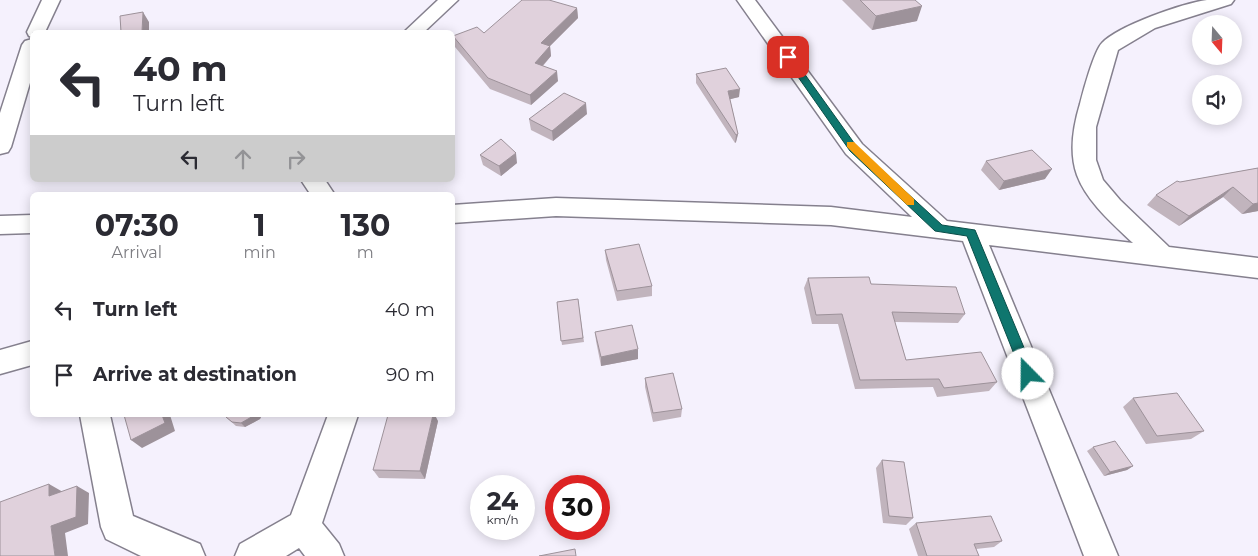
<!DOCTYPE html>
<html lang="en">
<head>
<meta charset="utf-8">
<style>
  :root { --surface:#fff; --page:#f2f2f3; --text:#2b2b33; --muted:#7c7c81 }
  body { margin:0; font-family:Montserrat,sans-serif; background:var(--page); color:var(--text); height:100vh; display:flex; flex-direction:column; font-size:19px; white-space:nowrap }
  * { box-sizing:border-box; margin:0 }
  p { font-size:16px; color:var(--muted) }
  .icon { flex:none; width:28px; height:28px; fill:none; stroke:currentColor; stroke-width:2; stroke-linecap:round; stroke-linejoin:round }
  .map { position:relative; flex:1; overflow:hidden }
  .drawer { position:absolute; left:30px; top:192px; width:425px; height:225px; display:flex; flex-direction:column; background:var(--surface); border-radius:8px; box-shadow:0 2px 12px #0003 }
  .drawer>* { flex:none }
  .hud { position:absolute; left:30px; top:30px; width:425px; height:152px; border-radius:8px; box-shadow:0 2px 12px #0003; background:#fff; color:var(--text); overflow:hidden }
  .needle { width:32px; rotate:161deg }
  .controls { position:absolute; left:1192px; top:15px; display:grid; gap:10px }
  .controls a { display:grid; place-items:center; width:50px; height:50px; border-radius:50%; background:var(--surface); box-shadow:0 2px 12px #0003; font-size:25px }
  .speed { position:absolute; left:470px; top:475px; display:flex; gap:10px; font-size:25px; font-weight:700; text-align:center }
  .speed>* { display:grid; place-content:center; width:65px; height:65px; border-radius:50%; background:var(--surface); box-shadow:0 2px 12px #0003; line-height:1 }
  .speed small { font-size:12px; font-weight:400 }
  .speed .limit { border:8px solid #d22; background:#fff; color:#111 }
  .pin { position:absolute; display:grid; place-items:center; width:42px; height:42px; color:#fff; margin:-21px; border-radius:10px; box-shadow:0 2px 8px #0006 }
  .me { position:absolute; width:55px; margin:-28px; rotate:338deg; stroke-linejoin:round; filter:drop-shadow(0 0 4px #0008) }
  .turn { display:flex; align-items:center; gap:18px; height:105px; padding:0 20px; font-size:22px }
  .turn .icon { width:65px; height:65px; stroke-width:2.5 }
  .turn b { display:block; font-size:35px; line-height:42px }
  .lanes { display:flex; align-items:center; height:48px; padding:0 20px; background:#0003; justify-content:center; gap:25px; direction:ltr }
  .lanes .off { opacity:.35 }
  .eta { display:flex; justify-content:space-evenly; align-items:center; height:85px; text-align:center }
  .eta b { font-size:30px; font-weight:700; line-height:35px }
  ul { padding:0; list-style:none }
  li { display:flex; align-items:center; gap:15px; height:65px; padding:0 20px }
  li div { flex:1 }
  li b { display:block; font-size:19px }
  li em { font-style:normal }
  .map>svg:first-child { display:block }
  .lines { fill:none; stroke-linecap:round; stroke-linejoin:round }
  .minor-casing { stroke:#85808e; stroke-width:3 }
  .minor { fill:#fff; fill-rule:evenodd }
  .wall { fill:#c1b4bd }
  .shaded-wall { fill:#9d929a }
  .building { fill:#e0d1dc; stroke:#9d929a }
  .route { fill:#0f766e; stroke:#0a4d48 }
  .slow { fill:#f59e0b }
</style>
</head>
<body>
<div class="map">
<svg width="1258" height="556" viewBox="0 0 1258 556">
  <rect width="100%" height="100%" fill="#f5f1fd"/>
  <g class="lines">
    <defs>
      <path id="minor" d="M42,0H60L45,32H32V37L29,36L27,32Z
        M438,0H458L424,32H404Z
        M737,0H755L862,144L947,221L1133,243C1113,224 1087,202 1077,175C1069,153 1073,127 1080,104C1083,92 1094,51 1102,43C1118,26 1183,3 1207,0C1216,0 1225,0 1234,0L1231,4L1155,28L1118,50L1096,127V160L1103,180L1120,200L1169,247L1258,258V278L989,245L1118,556H1084L963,241L831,225L556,216L452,223V205L556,198L831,207L912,217L846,154Z
        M32,39V76L11,147L8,152L0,154V113L22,45L25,41Z
        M301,180H325L335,195H311Z
        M32,215V233L0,234V216Z
        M32,341V365L0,374V350Z
        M80,415H110L133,516L200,544L205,556H141L106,539L101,527Z
        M328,415H358L322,523L339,544L344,556H305L299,548L286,556H235L240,544L291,515Z"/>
    </defs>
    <use href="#minor" class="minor-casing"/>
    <use href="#minor" class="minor"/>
  </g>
  <path class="wall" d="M842,0H915L917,21L872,30Z
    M577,8L578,18L550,46L551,56L543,66L558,81L531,105L490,89L455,47L453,36L484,33Z
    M696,74L739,97L730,99L738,134L736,142L735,143L696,83Z
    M587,114L553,141L531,130L529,119Z
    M480,155L517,163L501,176L483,165Z
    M986,161L1045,179L999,190L981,170Z
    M1258,168V211L1242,214L1223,197L1179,226L1147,205L1156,195L1180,182Z
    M605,250L652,286V296L617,301L606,260Z
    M808,278L871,284L965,314L958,323L895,322L906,360L997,382L989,391L937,397L933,387L855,389L838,324H812L804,288Z
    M578,299L584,342L562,345L557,302Z
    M595,332L638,359L601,366L596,341Z
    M645,378L682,409L681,417L653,422L645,387Z
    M1133,398L1204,431L1191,439L1146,444L1123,407Z
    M226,415H262L260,419L245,427L236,426L226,417Z
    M438,421L425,479L379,478L373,470Z
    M1093,447L1133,466L1127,470L1104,476L1087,451Z
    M882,460L913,518L906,525L883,523L876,468Z
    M916,523L1002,541L994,547L976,549L979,556H918L909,529Z"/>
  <path class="shaded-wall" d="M922,6L917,21L872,30L876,16Z
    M577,8L578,18L542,54L541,43Z
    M143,12L149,22V32H142Z
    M550,46L551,56L536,73L535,63Z
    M557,71L558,81L531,105L530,95Z
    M740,89L739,97L727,100L728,91Z
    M586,103L587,114L553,141L552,131Z
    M738,134L736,142L735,143L736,135Z
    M516,153L517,163L501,176L499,166Z
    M1052,169L1045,179L999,190L1004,181Z
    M1233,187L1223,197L1179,226L1189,216Z
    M1258,203V211L1242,214L1253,204Z
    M638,349V359L601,366V357Z
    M162,415H170L175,431L142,448L131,440Z
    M255,415H262L260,419L245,427L241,423Z
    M433,415H435L438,421L425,479L420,471Z
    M1133,466L1127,470L1104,476L1110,472Z
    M49,484L63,492L49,496Z
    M77,486L89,493L88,524L65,533L68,556H55L51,526Z"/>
  <path class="building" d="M522,0H549L577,8L541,43L550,46L535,63L557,71L530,95L488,78L453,36L477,27L484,33Z
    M860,0H915L922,6L876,16Z
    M143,12L142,32H121L120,16Z
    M726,68L740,89L728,91L738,134L736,135L696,74Z
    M564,93L586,103L552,131L529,119Z
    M501,139L516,153L499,166L480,155Z
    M1032,150L1052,169L1004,181L986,161Z
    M1258,168V203L1253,204L1233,187L1189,216L1156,195L1177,181L1180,182Z
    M639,244L652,286L617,291L605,250Z
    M869,277L871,284L956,287L965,314L892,312L906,360L981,352L997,382L944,388L939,379L860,380L842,314L816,315L808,278Z
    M578,299L583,338L561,341L557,302Z
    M632,325L638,349L601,357L595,332Z
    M673,373L682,409L653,413L645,378Z
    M1177,393L1204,431L1157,436L1133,398Z
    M124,415H162L165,423L131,440Z
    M226,415H255L241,423L232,422L226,417Z
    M388,415H433L420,471L373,470Z
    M1115,441L1133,466L1110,472L1093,447Z
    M882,460L904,462L913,518L889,516Z
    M49,484V496L77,486L76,517L51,526L55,556H0V502Z
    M991,516L1002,541L974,544L979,556H927L916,523Z
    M575,549L576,556H539Z"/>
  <path class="route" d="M785,55H791L857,147L942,225L975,230L1035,374L1033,378H1024L1022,374L967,236L935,231L850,151L784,57Z"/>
  <path class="slow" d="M847,142H854L914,199V205H907L847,147Z"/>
</svg>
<div class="controls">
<a><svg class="needle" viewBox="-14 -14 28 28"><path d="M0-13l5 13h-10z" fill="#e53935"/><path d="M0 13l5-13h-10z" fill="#7c7c81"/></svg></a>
<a><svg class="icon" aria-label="sound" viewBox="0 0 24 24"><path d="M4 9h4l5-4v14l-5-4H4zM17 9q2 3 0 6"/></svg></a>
</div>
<div class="speed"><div>24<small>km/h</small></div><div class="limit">30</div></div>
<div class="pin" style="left:788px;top:57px;background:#d93025"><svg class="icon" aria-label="arrive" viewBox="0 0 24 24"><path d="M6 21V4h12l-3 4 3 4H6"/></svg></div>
<svg class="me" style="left:1028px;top:374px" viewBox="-20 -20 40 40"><circle r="19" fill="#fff"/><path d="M0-13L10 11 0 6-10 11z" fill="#0f766e"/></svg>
<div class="hud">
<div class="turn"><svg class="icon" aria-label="left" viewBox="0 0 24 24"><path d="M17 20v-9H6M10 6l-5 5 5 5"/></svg><div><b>40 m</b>Turn left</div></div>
<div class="lanes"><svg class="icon" aria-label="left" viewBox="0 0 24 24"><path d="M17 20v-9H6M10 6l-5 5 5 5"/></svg><svg class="icon off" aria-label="ahead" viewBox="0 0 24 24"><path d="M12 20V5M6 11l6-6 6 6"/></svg><svg class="icon off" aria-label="right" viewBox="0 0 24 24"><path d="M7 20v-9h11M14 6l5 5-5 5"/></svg></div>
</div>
<section class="drawer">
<div class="eta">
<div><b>07:30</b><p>Arrival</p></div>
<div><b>1</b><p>min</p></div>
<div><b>130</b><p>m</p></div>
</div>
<ul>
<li><svg class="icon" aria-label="left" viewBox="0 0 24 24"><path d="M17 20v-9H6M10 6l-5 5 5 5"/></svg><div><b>Turn left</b></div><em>40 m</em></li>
<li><svg class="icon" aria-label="arrive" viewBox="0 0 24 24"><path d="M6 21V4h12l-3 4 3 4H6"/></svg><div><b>Arrive at destination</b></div><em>90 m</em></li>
</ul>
</section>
</div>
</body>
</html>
